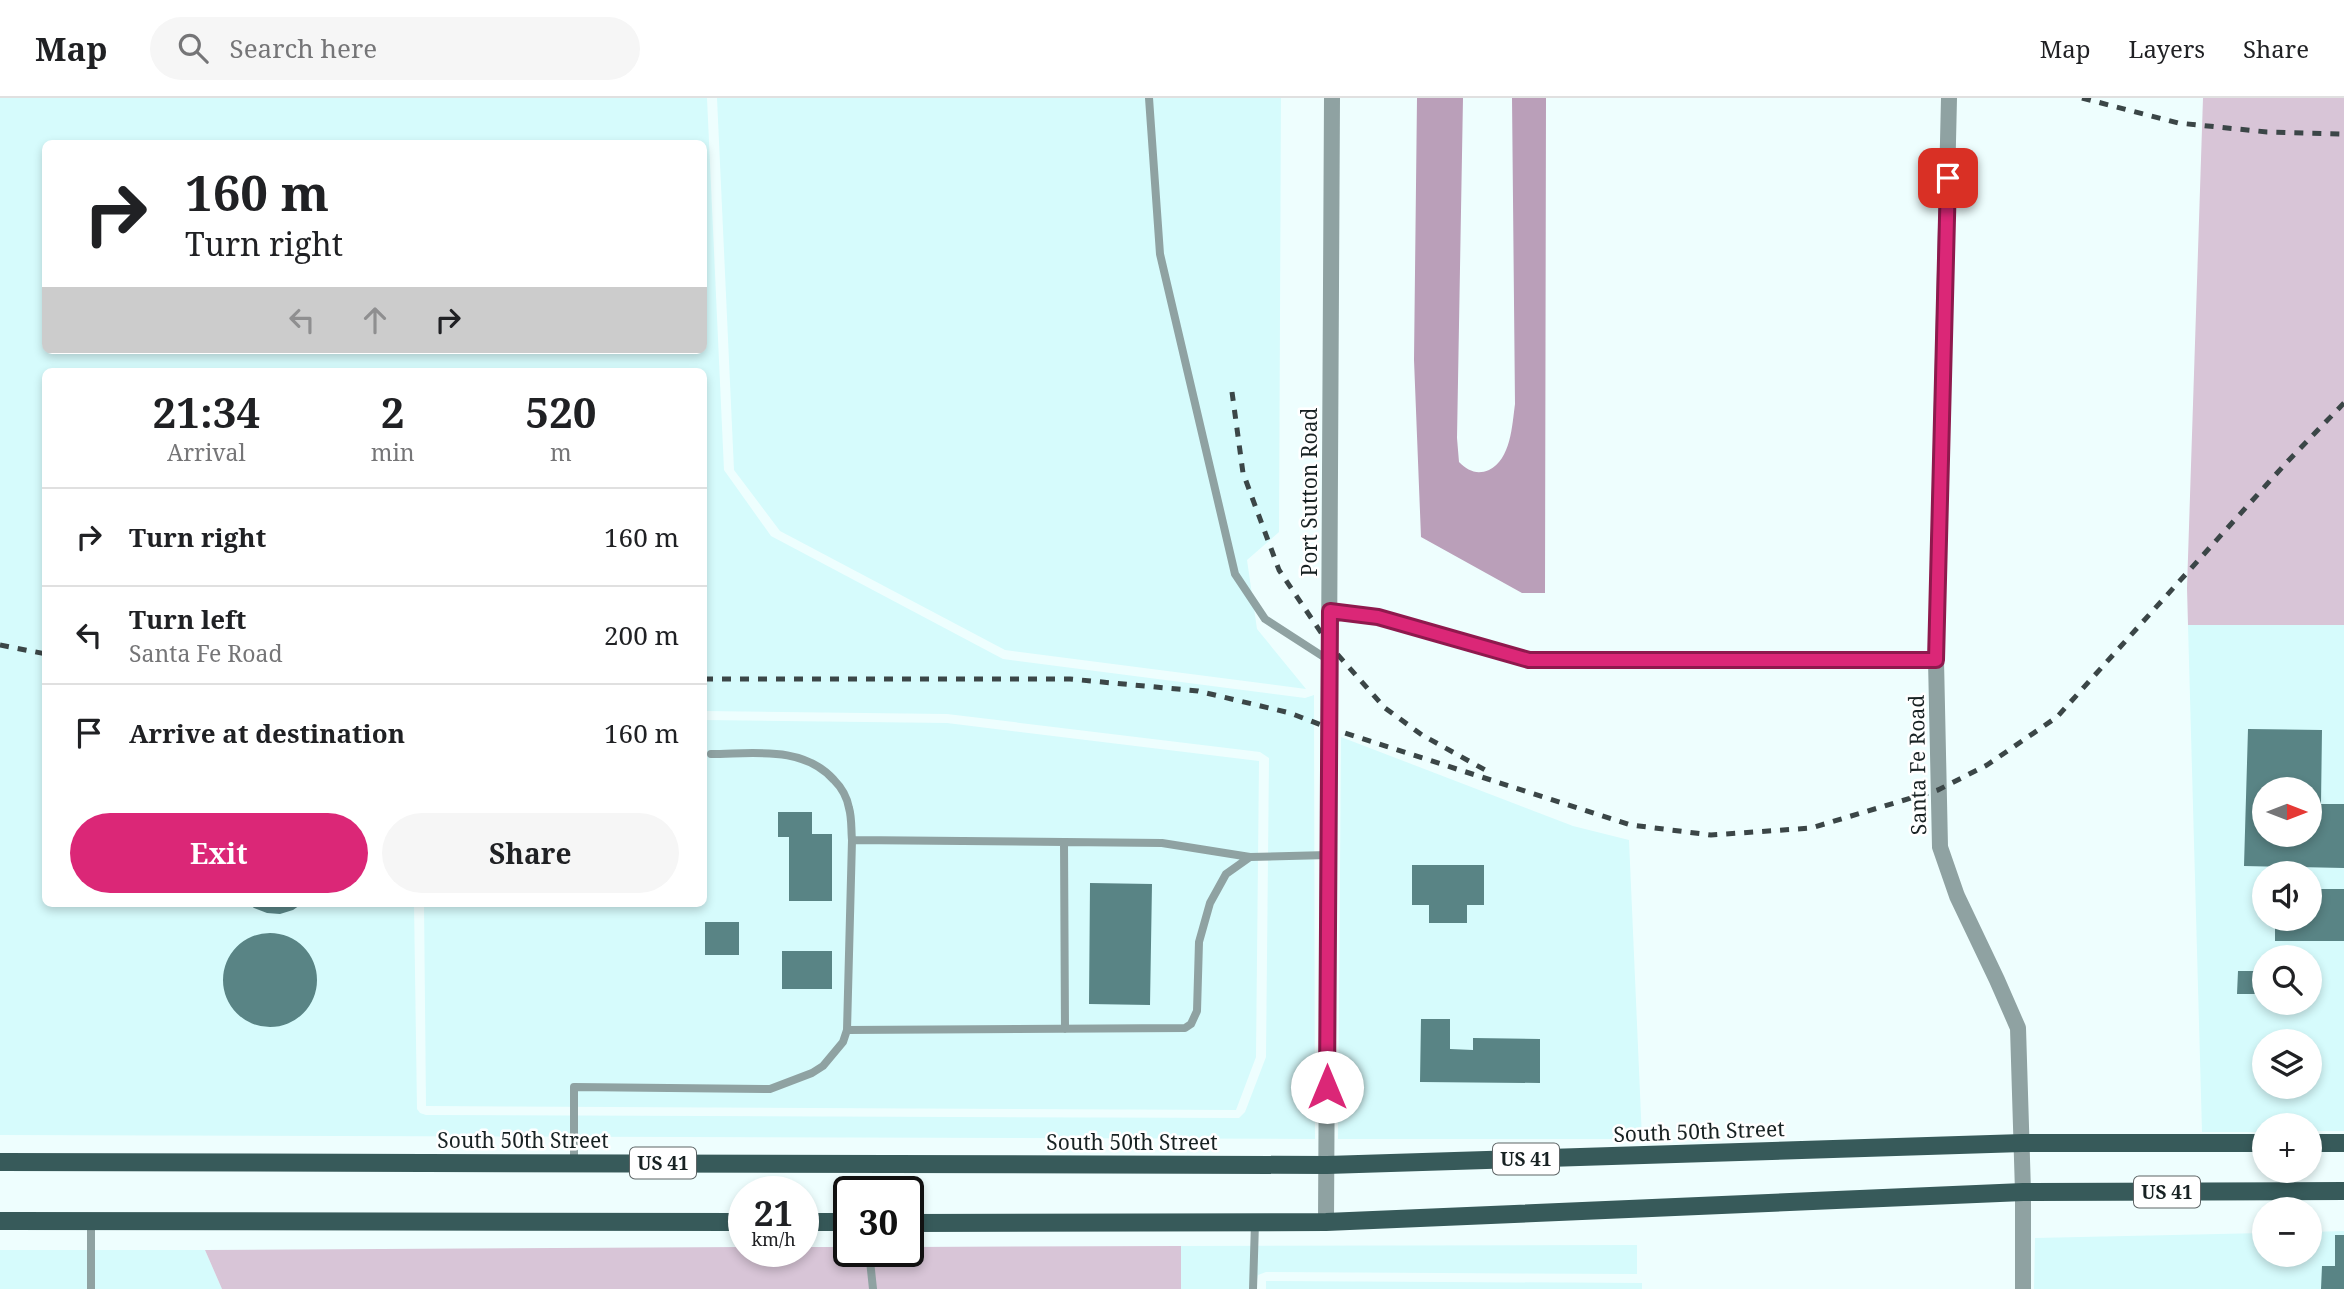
<!DOCTYPE html>
<html lang="en">
<head>
<meta charset="utf-8">
<style>
  :root { --surface:#fff; --page:#f6f6f6; --text:#202124; --muted:#757577; --line:#e0e0e0; --accent:#db2777 }
  body { margin:0; font-family:"Noto Serif",serif; background:var(--page); color:var(--text); height:100vh; display:flex; flex-direction:column; font-size:26px; white-space:nowrap }
  * { box-sizing:border-box; margin:0 }
  p { font-size:23px; color:var(--muted) }
  .icon { flex:none; width:38px; height:38px; fill:none; stroke:currentColor; stroke-width:2; stroke-linecap:round; stroke-linejoin:round }
  .map { position:relative; flex:1; overflow:hidden }
  .sheet { position:absolute; left:42px; top:270px; width:665px; height:539px; display:flex; flex-direction:column; background:var(--surface); border-radius:10px; box-shadow:0 4px 10px #0003 }
  .sheet>* { flex:none }
  .top-card { position:absolute; left:42px; top:42px; width:665px; height:214px; border-radius:10px; box-shadow:0 4px 10px #0003; background:#fff; color:var(--text); overflow:hidden }
  .needle { width:46px; rotate:90deg }
  .controls { position:absolute; left:2252px; top:679px; display:grid; gap:14px }
  .controls a { display:grid; place-items:center; width:70px; height:70px; border-radius:50%; background:var(--surface); box-shadow:0 4px 10px #0003; font-size:35px }
  .speed { position:absolute; left:728px; top:1078px; display:flex; gap:14px; font-size:35px; font-weight:700; text-align:center }
  .speed>* { display:grid; place-content:center; width:91px; height:91px; border-radius:50%; background:var(--surface); box-shadow:0 4px 10px #0003; line-height:1 }
  .speed small { font-size:18px; font-weight:400 }
  .speed .limit { border:4px solid #111; border-radius:10px; background:#fff; color:#111 }
  .pin { position:absolute; display:grid; place-items:center; width:60px; height:60px; color:#fff; margin:-30px; border-radius:14px; box-shadow:0 4px 10px #0006 }
  .me { position:absolute; width:77px; margin:-38px; rotate:0deg; stroke-linejoin:round; filter:drop-shadow(0 0 5px #0008) }
  .turn { display:flex; align-items:center; gap:24px; height:147px; padding:0 28px; font-size:32px }
  .turn .icon { width:91px; height:91px; stroke-width:2.5 }
  .turn b { display:block; font-size:49px; line-height:60px }
  .lanes { display:flex; align-items:center; height:66px; padding:0 28px; background:#0003; justify-content:center; gap:35px; direction:ltr }
  .lanes .off { opacity:.35 }
  .eta { display:flex; justify-content:space-evenly; align-items:center; height:119px; text-align:center }
  .eta b { font-size:42px; font-weight:700; line-height:49px }
  .button { display:flex; gap:14px; margin-top:auto; padding:14px 28px }
  .button a { flex:1; height:80px; border-radius:42px; background:var(--accent); color:#fff; font-size:28px; font-weight:700; line-height:80px; text-align:center }
  .button a+a { background:var(--page); color:var(--text) }
  ul { padding:0; list-style:none }
  li { display:flex; align-items:center; gap:21px; height:98px; padding:0 28px; border-top:2px solid var(--line) }
  li div { flex:1 }
  li b { display:block; font-size:26px }
  li em { font-style:normal }
  header { display:flex; align-items:center; gap:42px; box-sizing:border-box; height:98px; padding:0 35px; background:var(--surface); border-bottom:2px solid var(--line) }
  header strong { font-size:33px }
  nav { display:flex; gap:38px; margin-inline-start:auto; font-size:24px }
  .search { width:490px; height:63px; background:var(--page); display:flex; align-items:center; gap:18px; box-sizing:border-box; padding:0 24px; border-radius:38px; color:var(--muted); font-size:26px }
  .map>svg:first-child { display:block }
  .built { fill:#d6fbfc; fill-rule:evenodd }
  .green { fill:#d8c5d7 }
  .water { fill:#ba9fb9 }
  .building { fill:#598485; fill-rule:evenodd }
  .lines { fill:none; stroke-linecap:round; stroke-linejoin:round }
  .lane { stroke:#8fa2a2; stroke-width:8 }
  .street { stroke:#8fa2a2; stroke-width:16 }
  .primary { stroke:#375a5a; stroke-width:18 }
  .rail { stroke:#3b4647; stroke-width:5; stroke-dasharray:9 9; stroke-linecap:butt }
  .route-casing { stroke:#8e194d; stroke-width:18 }
  .route { stroke:#db2777; stroke-width:12 }
  .labels { text-anchor:middle; dominant-baseline:central; stroke-width:5; stroke-linejoin:round; paint-order:stroke }
  .shield { fill:#fff; stroke:#5d6465; stroke-width:2 }
  .shield-label { font-size:19px; font-weight:bold; fill:#182223 }
  .street-label { font-size:21px; fill:#182223; stroke:#fff }
</style>
</head>
<body>
<header>
<strong>Map</strong>
<div class="search"><svg class="icon" aria-label="search" viewBox="0 0 24 24"><circle cx="10" cy="10" r="6"/><path d="M15 15l6 6"/></svg>Search here</div>
<nav><a>Map</a><a>Layers</a><a>Share</a></nav>
</header>
<div class="map">
<svg width="2344" height="1191" viewBox="0 0 2344 1191">
  <rect width="100%" height="100%" fill="#eefefe"/>
  <path class="built" d="M0,0H707L724,372L771,438L1003,561L1305,600L1314,597L1315,1041L0,1037ZM46,46H704V252H46ZM46,273H704V613L947,616L1260,654L1269,660L1266,959L1245,1014L1239,1020L426,1017L420,1015L417,1011L414,805H46Z
    M717,0H1281L1279,434L1247,462L1257,531L1306,591L1005,552L780,433L734,372Z
    M2188,527H2344V1033H2310V1027H2264V1034H2202ZM2264,691H2310V737H2264ZM2264,775H2310V821H2264ZM2264,859H2310V905H2264ZM2264,943H2310V989H2264Z
    M704,622L947,625L1259,663L1256,959L1236,1012L426,1008L424,805H704Z
    M1341,639L1573,728L1629,742L1642,1041H1338Z
    M2344,1133V1191H2034L2035,1140L2264,1135V1157H2310V1134Z
    M1637,1147V1176L1266,1174L1258,1177L1255,1191H1181V1148Z
    M0,1152H205L222,1191H0Z
    M1266,1183L1642,1185V1191H1266Z"/>
  <path class="green" d="M2203,0H2344V527H2188L2187,490Z
    M1181,1148V1191H222L205,1152L744,1149V1153H803V1149H849V1153H908V1149Z"/>
  <path class="water" d="M1417,0H1463L1457,340L1459,364C1468,373 1477,377 1489,372C1511,361 1512,328 1515,306L1512,0H1546L1545,495H1522L1421,439L1414,262Z"/>
  <path class="building" d="M2248,631L2322,632L2321,706H2344V770L2244,768ZM2264,691H2310V737H2264Z
    M778,714H812V736H832V803H789V739H778Z
    M1412,767H1484V807H1467V825H1429V807H1412Z
    M1090,785L1152,786L1150,907L1089,906Z
    M2310,791H2344V843H2275V821H2310Z
    M248,805H303L293,812L280,816L267,815L254,810Z
    M705,824H739V857H705Z
    M223 882a47 47 0 1 1 94 0a47 47 0 1 1-94 0Z
    M782,853H832V891H782Z
    M2238,873H2264V896H2237Z
    M1421,921H1450V951L1473,952V940L1540,941V985L1420,984Z
    M2335,1137H2344V1191H2321L2322,1168H2335Z"/>
  <g class="lines">
    <path class="lane" d="M1149,0L1160,156L1235,476L1265,521L1330,563
      M1330,513L1379,519L1529,562H1936
      M711,656C753,656 803,647 834,682C841,689 847,699 849,710C852,720 851,732 852,742
      M1064,744L1065,931
      M847,932L852,742L1162,745L1250,759
      M574,1065V989L770,991L812,975L823,968L843,944L847,932L1185,930L1191,926L1197,913L1199,844L1210,805L1226,776L1250,759L1328,757
      M91,1124V1191
      M869,1153L873,1191
      M1253,1191L1255,1125"/>
    <path class="street" d="M1949,0L1936,562L1940,749L1957,798L1997,882L2018,930L2023,1094V1191
      M1326,1124L1332,0"/>
    <path class="primary" d="M2310,1045H2344
      M0,1064L1327,1067L2022,1045H2264
      M0,1123L744,1124
      M803,1124H849
      M908,1125L1326,1124L2023,1094L2344,1093"/>
    <path class="rail" d="M2082,0L2178,25L2267,34L2344,36
      M1232,294L1243,375L1279,472L1330,548L1385,610L1422,637L1487,673
      M0,547L46,556
      M704,581H1070L1198,593L1290,615L1329,630L1631,727L1711,737L1811,730L1938,692L1987,667L2057,619L2287,364L2344,305"/>
  </g>
  <g class="lines">
    <defs>
      <path id="route" d="M1327,989L1330,513L1378,519L1529,562H1936L1948,80"/>
    </defs>
    <use href="#route" class="route-casing"/>
    <use href="#route" class="route"/>
  </g>
  <g class="labels">
    <g class="shield">
      <rect x="1493" y="1045.5" width="66" height="31" rx="5"/>
      <rect x="630" y="1049.5" width="66" height="31" rx="5"/>
      <rect x="2134" y="1078.5" width="66" height="31" rx="5"/>
    </g>
    <g class="shield-label">
      <text x="1526" y="1061">US 41</text>
      <text x="663" y="1065">US 41</text>
      <text x="2167" y="1094">US 41</text>
    </g>
    <g class="street-label">
      <text transform="translate(1309 394) rotate(-90)">Port Sutton Road</text>
      <text transform="translate(1917 667) rotate(-91)">Santa Fe Road</text>
      <text transform="translate(1699 1033) rotate(-2)">South 50th Street</text>
      <text x="523" y="1042">South 50th Street</text>
      <text x="1132" y="1044">South 50th Street</text>
    </g>
  </g>
</svg>
<div class="controls">
<a><svg class="needle" viewBox="-14 -14 28 28"><path d="M0-13l5 13h-10z" fill="#e53935"/><path d="M0 13l5-13h-10z" fill="#757577"/></svg></a>
<a><svg class="icon" aria-label="sound" viewBox="0 0 24 24"><path d="M4 9h4l5-4v14l-5-4H4zM17 9q2 3 0 6"/></svg></a>
<a><svg class="icon" aria-label="search" viewBox="0 0 24 24"><circle cx="10" cy="10" r="6"/><path d="M15 15l6 6"/></svg></a>
<a><svg class="icon" aria-label="layers" viewBox="0 0 24 24"><path d="M12 4l9 5-9 5-9-5zM3 14l9 5 9-5"/></svg></a>
<a>+</a>
<a>−</a>
</div>
<div class="speed"><div>21<small>km/h</small></div><div class="limit">30</div></div>
<div class="pin" style="left:1948px;top:80px;background:#d93025"><svg class="icon" aria-label="arrive" viewBox="0 0 24 24"><path d="M6 21V4h12l-3 4 3 4H6"/></svg></div>
<svg class="me" style="left:1327px;top:989px" viewBox="-20 -20 40 40"><circle r="19" fill="#fff"/><path d="M0-13L10 11 0 6-10 11z" fill="#db2777"/></svg>
<div class="top-card">
<div class="turn"><svg class="icon" aria-label="right" viewBox="0 0 24 24"><path d="M7 20v-9h11M14 6l5 5-5 5"/></svg><div><b>160 m</b>Turn right</div></div>
<div class="lanes"><svg class="icon off" aria-label="left" viewBox="0 0 24 24"><path d="M17 20v-9H6M10 6l-5 5 5 5"/></svg><svg class="icon off" aria-label="ahead" viewBox="0 0 24 24"><path d="M12 20V5M6 11l6-6 6 6"/></svg><svg class="icon" aria-label="right" viewBox="0 0 24 24"><path d="M7 20v-9h11M14 6l5 5-5 5"/></svg></div>
</div>
<section class="sheet">
<div class="eta">
<div><b>21:34</b><p>Arrival</p></div>
<div><b>2</b><p>min</p></div>
<div><b>520</b><p>m</p></div>
</div>
<ul>
<li><svg class="icon" aria-label="right" viewBox="0 0 24 24"><path d="M7 20v-9h11M14 6l5 5-5 5"/></svg><div><b>Turn right</b></div><em>160 m</em></li>
<li><svg class="icon" aria-label="left" viewBox="0 0 24 24"><path d="M17 20v-9H6M10 6l-5 5 5 5"/></svg><div><b>Turn left</b><p>Santa Fe Road</p></div><em>200 m</em></li>
<li><svg class="icon" aria-label="arrive" viewBox="0 0 24 24"><path d="M6 21V4h12l-3 4 3 4H6"/></svg><div><b>Arrive at destination</b></div><em>160 m</em></li>
</ul>
<div class="button"><a>Exit</a><a>Share</a></div>
</section>
</div>
</body>
</html>
